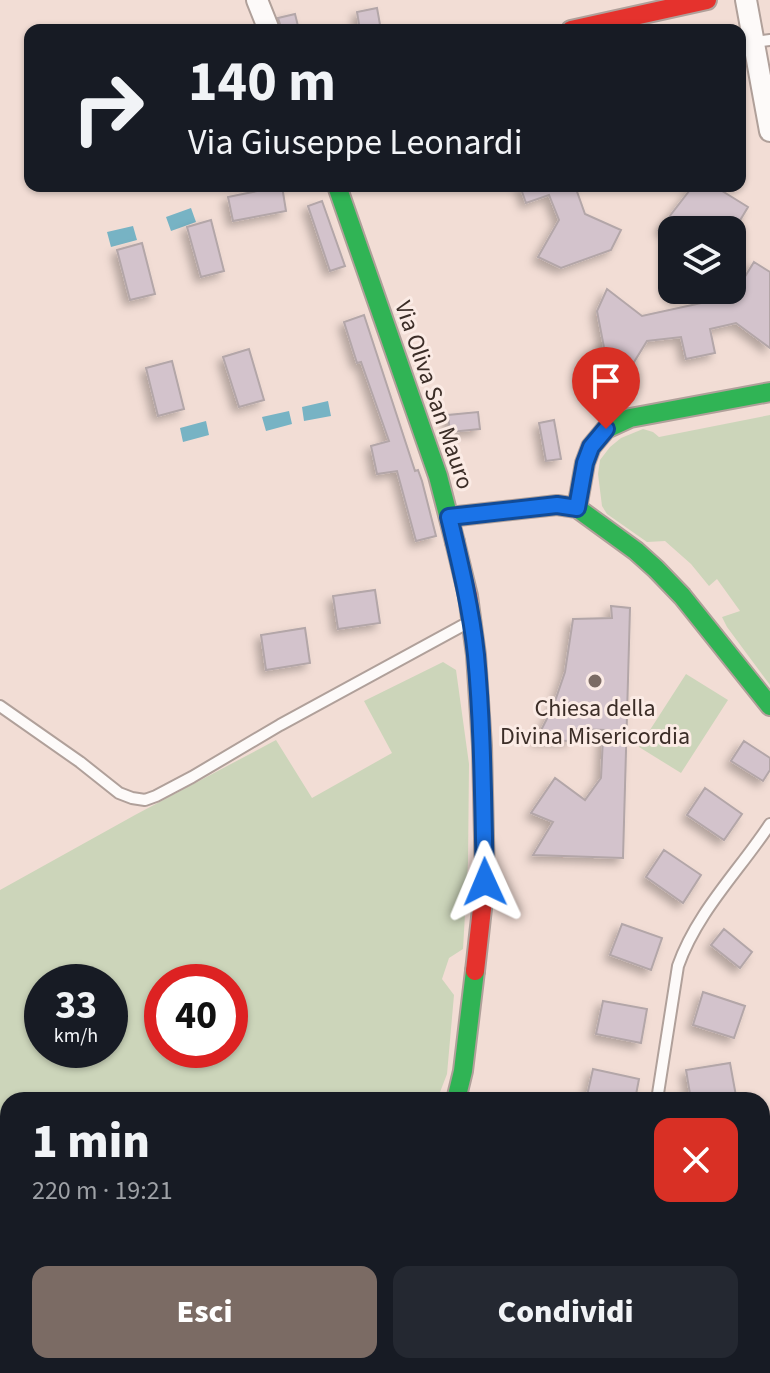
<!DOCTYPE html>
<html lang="it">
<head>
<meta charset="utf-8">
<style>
  :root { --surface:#171b24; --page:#242831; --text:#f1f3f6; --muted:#9ea1a6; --accent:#7b6b64 }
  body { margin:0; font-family:"Source Sans 3",sans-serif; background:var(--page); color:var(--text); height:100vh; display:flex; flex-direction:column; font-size:30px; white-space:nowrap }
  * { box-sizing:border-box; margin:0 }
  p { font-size:26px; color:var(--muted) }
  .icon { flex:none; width:44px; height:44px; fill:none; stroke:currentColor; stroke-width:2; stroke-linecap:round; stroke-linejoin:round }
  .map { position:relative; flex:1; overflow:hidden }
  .panel { position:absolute; left:0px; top:1092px; width:770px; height:282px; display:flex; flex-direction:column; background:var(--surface); border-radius:24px 24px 0 0; box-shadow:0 2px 6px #0004 }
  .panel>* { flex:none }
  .guide { position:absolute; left:24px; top:24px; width:722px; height:168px; border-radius:16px; box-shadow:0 2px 6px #0004; background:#171b24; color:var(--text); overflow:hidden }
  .controls { position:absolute; left:658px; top:216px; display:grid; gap:16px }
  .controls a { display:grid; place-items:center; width:88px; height:88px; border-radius:16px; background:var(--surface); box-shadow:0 2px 6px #0004; font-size:40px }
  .speed { position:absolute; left:24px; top:964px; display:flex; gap:16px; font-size:40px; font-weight:700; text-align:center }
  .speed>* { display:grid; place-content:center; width:104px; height:104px; border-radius:50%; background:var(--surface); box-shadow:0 2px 6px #0004; line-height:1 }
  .speed small { font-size:20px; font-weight:400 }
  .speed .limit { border:12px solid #d22; background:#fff; color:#111 }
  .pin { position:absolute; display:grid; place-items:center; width:68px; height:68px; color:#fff; margin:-82px -34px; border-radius:50% 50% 50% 0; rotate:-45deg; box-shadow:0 0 8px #0007 }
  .pin .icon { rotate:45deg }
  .me { position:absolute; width:88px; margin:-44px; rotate:359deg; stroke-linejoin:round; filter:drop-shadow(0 0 6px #0008) }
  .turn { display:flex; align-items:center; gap:28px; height:168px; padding:0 32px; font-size:36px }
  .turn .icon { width:104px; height:104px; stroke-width:2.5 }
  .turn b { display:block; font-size:56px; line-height:68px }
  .round { display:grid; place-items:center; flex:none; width:84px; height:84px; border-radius:16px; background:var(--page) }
  .headline { display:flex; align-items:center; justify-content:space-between; height:136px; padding:0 32px }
  h1 { font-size:48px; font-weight:800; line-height:60px }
  .primary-button { display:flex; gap:16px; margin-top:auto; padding:16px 32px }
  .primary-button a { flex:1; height:92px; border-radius:16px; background:var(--accent); color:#fff; font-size:32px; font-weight:800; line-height:92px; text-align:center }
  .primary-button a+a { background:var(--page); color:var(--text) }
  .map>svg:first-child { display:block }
  .green { fill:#ccd5ba; fill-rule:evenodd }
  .water { fill:#77b3c4 }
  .building { fill:#d3c3cc; stroke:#b3a6a8; stroke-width:2; filter:url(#shadow) }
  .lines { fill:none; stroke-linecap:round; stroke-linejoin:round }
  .lane-casing { stroke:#b0a09a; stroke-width:14 }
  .street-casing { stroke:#b0a09a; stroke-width:24 }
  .fast-casing { stroke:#b0a09a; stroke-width:22 }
  .jam-casing { stroke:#b0a09a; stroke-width:22 }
  .lane { stroke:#fdfaf9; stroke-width:10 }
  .street { stroke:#fdfaf9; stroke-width:20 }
  .fast { stroke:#30b455; stroke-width:18 }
  .jam { stroke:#e5322d; stroke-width:18 }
  .route-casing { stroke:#114b97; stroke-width:20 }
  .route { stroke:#1a73e8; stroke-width:14 }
  .poi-dot { fill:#7b6b64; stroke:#fbebe5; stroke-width:3 }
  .labels { text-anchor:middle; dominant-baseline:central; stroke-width:6; stroke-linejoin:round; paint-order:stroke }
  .street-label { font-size:24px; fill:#3b2d27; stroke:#fbebe5 }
  .poi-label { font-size:24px; fill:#3b2d27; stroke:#fbebe5 }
</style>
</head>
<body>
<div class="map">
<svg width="770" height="1373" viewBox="0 0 770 1373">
  <defs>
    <filter id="shadow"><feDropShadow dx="-5" dy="5" stdDeviation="4" flood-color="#0004"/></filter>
  </defs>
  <rect width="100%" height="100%" fill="#f2ddd5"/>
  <path class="green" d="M770,415V685L727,627L722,617L740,611L717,579L709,586L691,564L665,541L647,542L607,514L602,506L598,474L600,460L610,447L621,438L643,429L653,432L659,437Z
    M443,662L456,670L469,764L468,862L463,949L449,958L442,979L454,995L447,1074L437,1100H8V1366H284L279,1373H0V890L135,815L276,740L312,798L392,753L364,701ZM42,982H110V1050H42ZM162,982H230V1050H162Z
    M686,674L728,700L681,773L639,747Z"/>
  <path class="water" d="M191,208L196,222L171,231L166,217Z
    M133,226L137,240L111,247L107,232Z
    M328,401L331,416L304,421L302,407Z
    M289,411L292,424L266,431L262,417Z
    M206,421L209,435L183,442L180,428Z"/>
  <path class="building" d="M377,8L381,30H360L357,12Z
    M295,14L299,30H282L278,18Z
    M282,186L286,211L233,221L228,197Z
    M520,186H575L585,214L621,230L611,250L561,268L538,257L559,220L549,195L526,203Z
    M693,186H714L748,207L736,227L718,230H659Z
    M322,201L345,266L330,271L308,206Z
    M211,220L224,271L201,277L187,227Z
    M142,243L155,294L130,300L117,250Z
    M754,262L770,272V348L736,323L710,329L715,353L686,359L681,337L647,341L626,375L607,363L597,311L607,289L642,316L733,296Z
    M364,315L415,471L418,470L422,481L436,536L416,541L397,471L377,474L371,446L389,441L361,362L357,363L344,322Z
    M249,349L264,400L239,407L223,357Z
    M172,361L184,409L158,416L146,368Z
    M478,412L480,429L450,432L448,415Z
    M554,420L561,459L546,461L539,423Z
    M375,590L380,623L338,629L333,596Z
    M611,606L630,608L623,858L533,855L553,822L531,813L555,778L585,800L601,778L603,738L606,730L572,729L570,741L536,740L553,707L565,672L573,619L612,618Z
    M305,628L310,663L266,670L261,635Z
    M744,741L770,758V770L763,781L731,761Z
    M705,788L742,814L724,840L687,815Z
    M664,850L701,875L683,903L646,877Z
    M622,924L662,938L651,970L610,955Z
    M724,929L752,952L740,968L711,945Z
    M703,992L745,1006L734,1038L693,1025Z
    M603,1001L647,1009L641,1043L596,1034Z
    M730,1063L736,1096L711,1100H691L686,1070Z
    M593,1069L639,1079L635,1100H586Z"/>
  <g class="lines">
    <defs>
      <path id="lane" d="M754,42L770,40
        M0,706L80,762L119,793L132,798L145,800L156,796L192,777L280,725L469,622
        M657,1100L678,966C697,912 739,871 770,824"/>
      <path id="street" d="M257,0L269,30
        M746,0L770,131
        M762,1131L770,1130"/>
      <path id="fast" d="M337,186L438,476L455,542
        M577,508L585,463L591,447L606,429L630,418L770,392
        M449,517L557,505L577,508L636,551L656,569L682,596L770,706
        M456,1100L463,1071L475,971"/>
      <path id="jam" d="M571,30L707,0
        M455,542L468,596L476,655L482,746L485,882L475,971
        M297,1373L302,1366"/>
    </defs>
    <use href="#lane" class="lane-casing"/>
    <use href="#street" class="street-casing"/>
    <use href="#fast" class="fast-casing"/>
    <use href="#jam" class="jam-casing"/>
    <use href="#lane" class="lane"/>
    <use href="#street" class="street"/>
    <use href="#fast" class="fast"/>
    <use href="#jam" class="jam"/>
  </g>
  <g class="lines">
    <defs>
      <path id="route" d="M485,882C483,806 483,730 476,655C471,608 460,563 449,517L557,505L577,508L585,463L591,447L606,429"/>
    </defs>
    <use href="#route" class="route-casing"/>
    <use href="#route" class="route"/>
  </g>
  <circle class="poi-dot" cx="595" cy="681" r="8"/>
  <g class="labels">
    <g class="street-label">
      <text transform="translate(434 395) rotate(71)">Via Oliva San Mauro</text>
    </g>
    <g class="poi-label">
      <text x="595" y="708">Chiesa della<tspan x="595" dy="28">Divina Misericordia</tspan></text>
    </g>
  </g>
</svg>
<div class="controls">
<a><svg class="icon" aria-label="layers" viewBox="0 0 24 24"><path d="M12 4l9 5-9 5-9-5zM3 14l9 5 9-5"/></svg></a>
</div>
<div class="speed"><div>33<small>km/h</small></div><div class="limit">40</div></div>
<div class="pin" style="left:606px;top:429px;background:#d93025"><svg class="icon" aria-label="arrive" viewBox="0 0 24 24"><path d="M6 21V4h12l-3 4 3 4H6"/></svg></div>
<svg class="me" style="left:485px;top:882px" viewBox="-20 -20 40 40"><path d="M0-17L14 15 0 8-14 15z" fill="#1a73e8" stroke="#fff" stroke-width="4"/></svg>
<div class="guide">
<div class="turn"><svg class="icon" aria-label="right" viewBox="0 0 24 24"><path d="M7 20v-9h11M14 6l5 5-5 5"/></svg><div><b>140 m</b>Via Giuseppe Leonardi</div></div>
</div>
<section class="panel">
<div class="headline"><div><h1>1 min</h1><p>220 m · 19:21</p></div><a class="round" style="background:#d93025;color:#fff"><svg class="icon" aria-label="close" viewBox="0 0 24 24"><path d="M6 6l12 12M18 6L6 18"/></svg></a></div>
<div class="primary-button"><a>Esci</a><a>Condividi</a></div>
</section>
</div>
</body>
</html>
